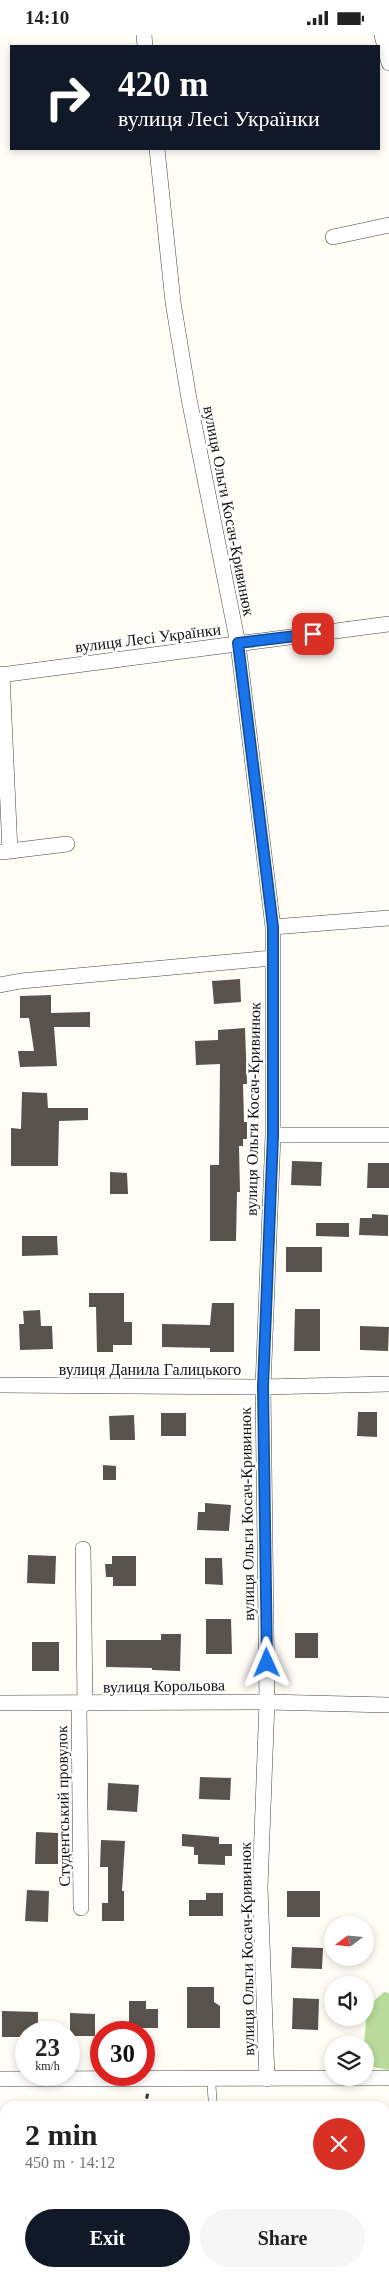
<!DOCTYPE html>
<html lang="en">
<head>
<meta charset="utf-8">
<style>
  :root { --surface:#fff; --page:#f6f6f6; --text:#222; --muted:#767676; --accent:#111827 }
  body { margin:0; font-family:Georgia,serif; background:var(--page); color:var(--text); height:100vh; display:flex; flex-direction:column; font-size:19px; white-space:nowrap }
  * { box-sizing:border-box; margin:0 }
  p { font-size:16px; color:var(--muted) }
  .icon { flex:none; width:28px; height:28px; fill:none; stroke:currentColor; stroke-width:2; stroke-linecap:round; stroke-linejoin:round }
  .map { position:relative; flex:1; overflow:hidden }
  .panel { position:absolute; left:0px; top:2066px; width:390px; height:176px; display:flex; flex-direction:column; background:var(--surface); border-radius:15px 15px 0 0; box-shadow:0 2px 8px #0003 }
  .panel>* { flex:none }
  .hud { position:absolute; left:10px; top:10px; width:370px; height:105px; border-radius:0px; box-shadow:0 2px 8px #0003; background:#111827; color:#fff; overflow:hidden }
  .needle { width:32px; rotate:254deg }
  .fabs { position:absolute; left:324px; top:1881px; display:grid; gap:10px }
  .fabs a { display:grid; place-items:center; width:50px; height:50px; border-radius:50%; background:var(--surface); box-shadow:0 2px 8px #0003; font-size:25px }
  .speed { position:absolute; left:15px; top:1986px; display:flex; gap:10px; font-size:25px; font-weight:700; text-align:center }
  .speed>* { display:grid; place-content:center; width:65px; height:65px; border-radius:50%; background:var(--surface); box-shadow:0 2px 8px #0003; line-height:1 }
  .speed small { font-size:12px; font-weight:400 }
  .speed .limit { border:8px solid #d22; background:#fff; color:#111 }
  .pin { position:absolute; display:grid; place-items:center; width:42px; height:42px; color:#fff; margin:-21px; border-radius:10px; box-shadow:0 2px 8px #0006 }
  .me { position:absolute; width:55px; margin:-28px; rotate:359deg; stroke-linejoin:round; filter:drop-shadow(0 0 4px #0008) }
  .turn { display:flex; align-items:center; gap:18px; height:105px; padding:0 25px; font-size:22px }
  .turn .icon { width:65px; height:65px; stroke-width:2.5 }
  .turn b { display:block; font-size:35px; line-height:42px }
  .round { display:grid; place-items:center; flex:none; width:52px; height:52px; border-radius:26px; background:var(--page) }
  .summary { display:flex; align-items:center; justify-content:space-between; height:85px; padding:0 25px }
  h1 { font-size:30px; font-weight:700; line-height:38px }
  .cta { display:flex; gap:10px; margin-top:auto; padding:10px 25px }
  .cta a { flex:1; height:58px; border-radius:30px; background:var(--accent); color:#fff; font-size:20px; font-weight:700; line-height:58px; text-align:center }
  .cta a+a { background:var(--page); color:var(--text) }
  .status { display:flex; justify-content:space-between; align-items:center; height:35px; padding:0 25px; background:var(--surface); direction:ltr }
  .status svg { height:14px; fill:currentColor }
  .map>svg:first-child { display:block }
  .forest { fill:#b9dc9c }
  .building { fill:#5a524d }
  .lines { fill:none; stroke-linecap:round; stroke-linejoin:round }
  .lane-casing { stroke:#444; stroke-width:9 }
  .street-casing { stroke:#444; stroke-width:16 }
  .path { stroke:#333; stroke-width:3; stroke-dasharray:5 2.5; stroke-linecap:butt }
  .lane { stroke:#fff; stroke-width:8 }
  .street { stroke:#fff; stroke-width:15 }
  .route-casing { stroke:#114b97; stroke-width:12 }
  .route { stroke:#1a73e8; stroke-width:9 }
  .labels { text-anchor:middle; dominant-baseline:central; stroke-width:5; stroke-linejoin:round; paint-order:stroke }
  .street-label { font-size:16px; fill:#111; stroke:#fff }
</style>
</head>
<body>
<div class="status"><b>14:10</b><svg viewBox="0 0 49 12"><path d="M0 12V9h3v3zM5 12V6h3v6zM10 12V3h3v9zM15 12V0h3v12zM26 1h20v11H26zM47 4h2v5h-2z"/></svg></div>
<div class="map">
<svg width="389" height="2242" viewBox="0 0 389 2242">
  <rect width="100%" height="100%" fill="#fffdf5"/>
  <path class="forest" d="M384,1957L389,1958V2035L373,2032L365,2025L364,2010L367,1972Z"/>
  <path class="building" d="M240,944L241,967L214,969L212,946Z
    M51,960V978L90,977V992H54L57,1031L20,1032L18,1016H34L29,983H20V961Z
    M245,993L247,1049H243L244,1087H247V1104H243V1111H239L240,1157H237L236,1206H210V1130H219L220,1029L196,1030L195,1006L218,1005V995Z
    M22,1057L47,1058L48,1073H88V1085L59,1086L58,1131H11V1093L21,1094Z
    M292,1126L322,1127L321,1151L291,1150Z
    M368,1128H389V1153H367Z
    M110,1137L127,1138L128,1159H110Z
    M372,1179L388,1180V1201L359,1200L360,1183H372Z
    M316,1188H349V1202L316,1201Z
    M22,1201H57L58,1220L22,1221Z
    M286,1212H322V1237H286Z
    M89,1258H124V1287H132V1310H113V1317H97L96,1272H89Z
    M212,1268H234V1317H210V1313L162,1312V1289L210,1290Z
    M295,1274H320V1316H294Z
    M40,1275L41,1291H52L53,1314L20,1315L19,1289H24L23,1276Z
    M360,1291L389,1292L388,1316L360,1315Z
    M358,1377H377V1402L357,1401Z
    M161,1378H186V1401H161Z
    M134,1380L135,1405H110L109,1381Z
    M103,1430L116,1431V1445H103Z
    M205,1468L231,1470L229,1496L197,1495L198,1477H205Z
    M28,1520L56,1521L55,1549L27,1548Z
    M112,1521H136V1551H113V1542H106L105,1529H112Z
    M205,1523H222L223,1550L205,1549Z
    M206,1584H231L232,1619H206Z
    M295,1598H318V1623H295Z
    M161,1599H181L180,1636L152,1635V1633L106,1632V1605H161Z
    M32,1607H59V1636H32Z
    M200,1742L231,1743L230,1765L199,1764Z
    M108,1748L139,1750L137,1777L107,1775Z
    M36,1797L58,1798V1829H35Z
    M182,1799L219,1802V1809H232V1821H225V1830L198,1829V1820H194V1812L182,1811Z
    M101,1805L125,1806L122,1856H124V1886H102V1868H108V1832H100Z
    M27,1855L49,1856L48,1887L25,1886Z
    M287,1856H320V1882H287Z
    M206,1858H223V1881H189V1865H206Z
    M292,1912L323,1913L322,1934L291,1933Z
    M187,1952H214V1967L220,1971V1993H187Z
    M293,1963L319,1964L318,1995L292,1994Z
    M129,1966H146V1974H158V1993H129Z
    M2,1976L38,1977V1998H26V2002H2Z
    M70,1978L95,1979V2001H70Z"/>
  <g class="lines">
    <defs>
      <path id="lane" d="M211,2044L213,2071
        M219,2238V2242"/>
      <path id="street" d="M144,0L145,11
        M382,0L389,28
        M157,114L173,267L189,364L238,609L273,892V1100L263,1352L267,1667L260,1852L267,2044
        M333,202L389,190
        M2,639L10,816
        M0,640L389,589
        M2,817L67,809
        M273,892L389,883
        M0,950L21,946L272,923
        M273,1100H389
        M0,1350L263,1352L389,1349
        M83,1514L85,1669
        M0,1668L267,1667L389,1670
        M79,1669L81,1873
        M0,2044L389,2043"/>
    </defs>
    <use href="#lane" class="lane-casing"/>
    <use href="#street" class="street-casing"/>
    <path class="path" d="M145,2071L148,2057
      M0,2165L5,2153"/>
    <use href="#lane" class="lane"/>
    <use href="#street" class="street"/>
  </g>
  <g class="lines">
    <defs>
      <path id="route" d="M267,1628L263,1352L273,1100V892L238,608L313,599"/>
    </defs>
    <use href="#route" class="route-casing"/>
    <use href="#route" class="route"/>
  </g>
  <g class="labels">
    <g class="street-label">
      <text transform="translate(229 476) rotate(79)">вулиця Ольги Косач-Кривинюк</text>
      <text transform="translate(148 603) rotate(-7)">вулиця Лесі Українки</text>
      <text transform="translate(253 1074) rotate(-89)">вулиця Ольги Косач-Кривинюк</text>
      <text x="150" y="1334">вулиця Данила Галицького</text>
      <text transform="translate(247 1479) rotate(-91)">вулиця Ольги Косач-Кривинюк</text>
      <text transform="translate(164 1651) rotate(-1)">вулиця Корольова</text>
      <text transform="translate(63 1771) rotate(-91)">Студентський провулок</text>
      <text transform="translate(247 1914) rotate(-91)">вулиця Ольги Косач-Кривинюк</text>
    </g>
  </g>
</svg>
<div class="fabs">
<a><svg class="needle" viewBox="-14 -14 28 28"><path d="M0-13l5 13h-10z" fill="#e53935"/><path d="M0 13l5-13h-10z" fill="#767676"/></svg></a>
<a><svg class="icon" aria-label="sound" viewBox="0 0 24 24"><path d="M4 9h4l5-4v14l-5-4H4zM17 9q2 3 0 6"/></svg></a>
<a><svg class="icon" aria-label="layers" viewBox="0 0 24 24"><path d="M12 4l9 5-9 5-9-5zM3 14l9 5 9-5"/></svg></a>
</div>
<div class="speed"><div>23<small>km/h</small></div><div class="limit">30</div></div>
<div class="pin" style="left:313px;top:599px;background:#d93025"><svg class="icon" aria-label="arrive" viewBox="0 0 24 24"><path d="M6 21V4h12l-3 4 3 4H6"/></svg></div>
<svg class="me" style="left:267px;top:1628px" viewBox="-20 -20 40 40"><path d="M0-17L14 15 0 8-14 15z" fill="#1a73e8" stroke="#fff" stroke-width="4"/></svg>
<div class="hud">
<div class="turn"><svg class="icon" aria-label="right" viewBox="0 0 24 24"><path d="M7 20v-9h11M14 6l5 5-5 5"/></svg><div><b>420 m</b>вулиця Лесі Українки</div></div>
</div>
<section class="panel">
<div class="summary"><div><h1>2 min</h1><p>450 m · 14:12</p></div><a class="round" style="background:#d93025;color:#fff"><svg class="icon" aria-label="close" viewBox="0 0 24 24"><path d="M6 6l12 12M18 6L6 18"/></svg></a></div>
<div class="cta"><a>Exit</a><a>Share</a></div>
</section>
</div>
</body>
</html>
